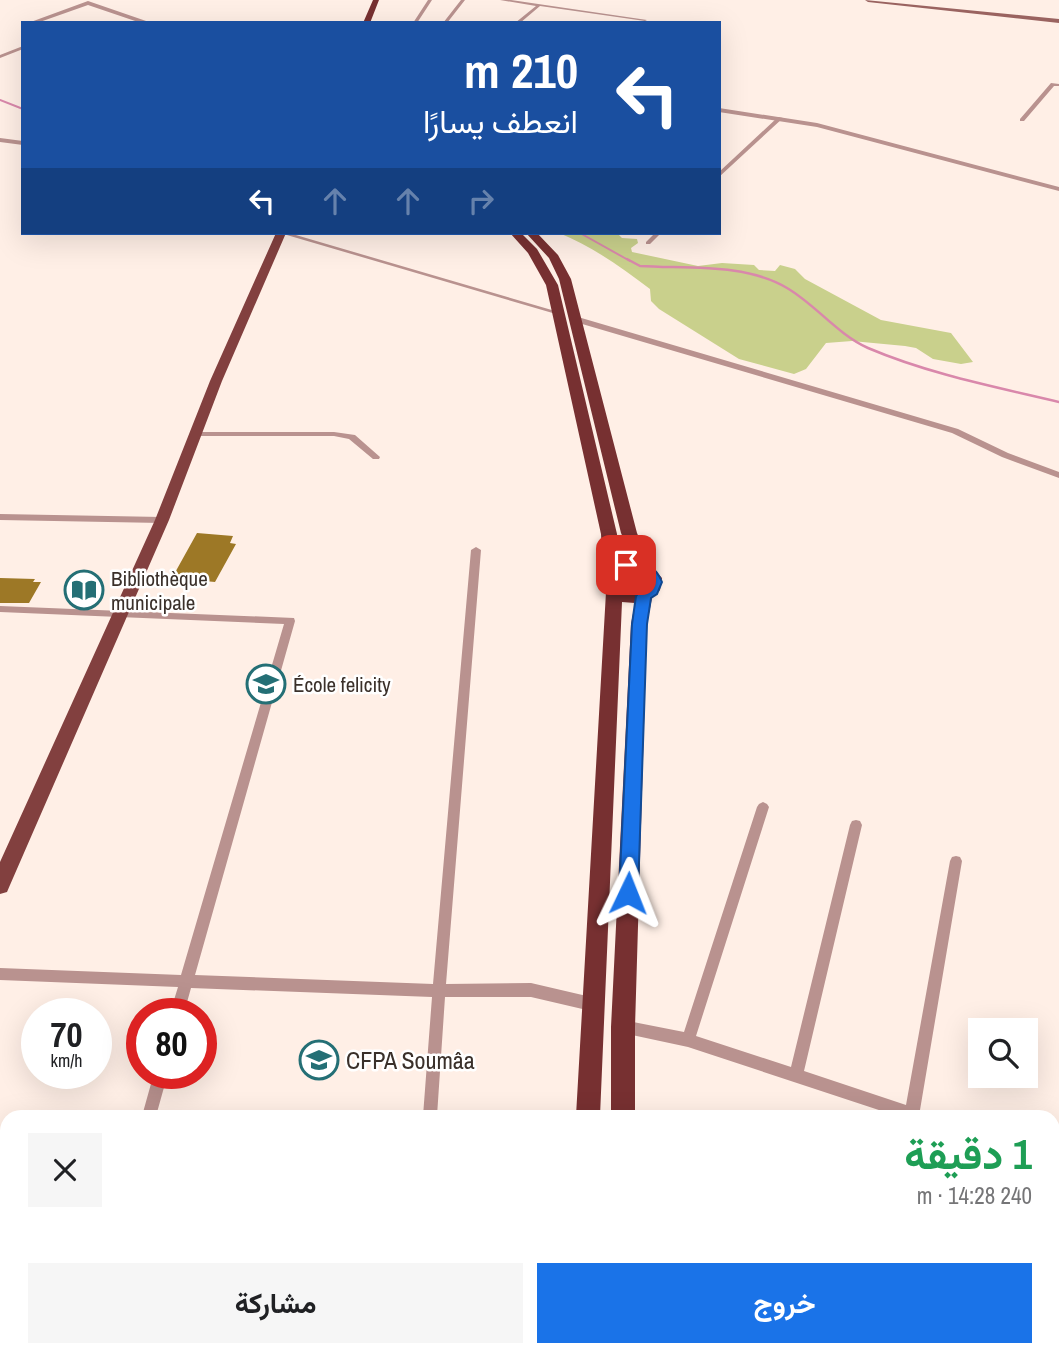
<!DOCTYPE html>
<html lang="ar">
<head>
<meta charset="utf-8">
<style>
  :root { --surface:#fff; --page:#f6f6f6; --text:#202124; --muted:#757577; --accent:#1a73e8 }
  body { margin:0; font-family:"Archivo Narrow",Vazirmatn,sans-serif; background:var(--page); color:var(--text); direction:rtl; height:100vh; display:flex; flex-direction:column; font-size:26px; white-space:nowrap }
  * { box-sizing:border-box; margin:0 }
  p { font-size:23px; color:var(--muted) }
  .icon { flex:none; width:38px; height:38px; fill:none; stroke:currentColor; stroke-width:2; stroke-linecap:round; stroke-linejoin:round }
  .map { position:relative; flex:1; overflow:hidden; direction:ltr }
  .sheet { position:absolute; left:0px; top:1110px; width:1060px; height:247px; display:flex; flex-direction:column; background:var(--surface); border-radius:21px 21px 0 0; box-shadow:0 7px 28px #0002; direction:rtl }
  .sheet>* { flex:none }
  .hud { position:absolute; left:21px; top:21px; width:700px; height:214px; border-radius:0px; box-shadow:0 7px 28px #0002; direction:rtl; background:#1a4fa0; color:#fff; overflow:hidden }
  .controls { position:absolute; left:968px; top:1018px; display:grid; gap:14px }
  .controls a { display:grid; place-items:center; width:70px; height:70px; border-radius:0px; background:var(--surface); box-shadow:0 7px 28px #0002; font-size:35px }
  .speed { position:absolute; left:21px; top:998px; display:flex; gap:14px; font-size:35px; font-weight:700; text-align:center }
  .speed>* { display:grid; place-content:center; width:91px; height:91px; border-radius:50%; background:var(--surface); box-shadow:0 7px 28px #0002; line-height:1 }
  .speed small { font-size:18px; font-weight:400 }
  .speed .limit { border:10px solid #d22; background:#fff; color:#111 }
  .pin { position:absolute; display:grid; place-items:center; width:60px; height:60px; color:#fff; margin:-30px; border-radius:14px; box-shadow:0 4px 10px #0006 }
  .me { position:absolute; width:77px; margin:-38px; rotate:2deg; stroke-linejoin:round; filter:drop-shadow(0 0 5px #0008) }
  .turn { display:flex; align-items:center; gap:24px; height:147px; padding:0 28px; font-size:32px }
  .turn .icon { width:91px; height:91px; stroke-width:2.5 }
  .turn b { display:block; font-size:49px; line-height:60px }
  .lanes { display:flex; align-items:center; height:66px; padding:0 28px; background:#0003; justify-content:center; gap:35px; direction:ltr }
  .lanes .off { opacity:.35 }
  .round { display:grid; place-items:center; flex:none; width:74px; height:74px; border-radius:0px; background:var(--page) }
  .overview { display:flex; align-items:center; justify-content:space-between; height:119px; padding:0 28px }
  h1 { font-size:42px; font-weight:700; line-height:52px; color:#1e9e55 }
  .cta { display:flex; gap:14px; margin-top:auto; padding:14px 28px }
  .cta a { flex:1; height:80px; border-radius:0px; background:var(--accent); color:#fff; font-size:28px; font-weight:700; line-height:80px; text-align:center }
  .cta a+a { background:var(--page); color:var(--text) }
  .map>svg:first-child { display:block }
  .green { fill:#c9d08c }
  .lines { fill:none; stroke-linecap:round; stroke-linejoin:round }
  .stream-far1 { stroke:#d988ab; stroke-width:2 }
  .stream { stroke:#d988ab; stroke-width:2.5 }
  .building { fill:#9d7826 }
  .minor { fill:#b9928f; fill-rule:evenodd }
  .tertiary { fill:#b9928f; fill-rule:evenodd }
  .secondary { fill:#9a6360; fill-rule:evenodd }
  .primary { fill:#82403f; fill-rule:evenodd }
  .trunk { fill:#773031; fill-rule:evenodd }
  .route { fill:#1a73e8; stroke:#114b97; stroke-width:2 }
  .labels { text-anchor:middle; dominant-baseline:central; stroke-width:5; stroke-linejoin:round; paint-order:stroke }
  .poi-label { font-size:21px; fill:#3a302a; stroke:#fff; text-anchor:start }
  .near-poi-label { font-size:24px; fill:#3a302a; stroke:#fff; text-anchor:start }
</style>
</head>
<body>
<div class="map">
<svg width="1059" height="1356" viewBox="0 0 1059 1356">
  <rect width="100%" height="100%" fill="#ffefe6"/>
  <path class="green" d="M559,233H617L622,238L637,239L638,243L631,248L632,252L698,266L722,263L754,265L759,270L775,271L780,265L795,269L805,279L881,320L951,333L973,362L961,364L933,359L916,348L905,346L852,341L826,343L806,369L794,374L739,359L659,309L651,301L650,289C622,268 592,246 559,233Z"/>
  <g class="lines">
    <path class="stream-far1" d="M0,100L23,109
      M580,233L630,261"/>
    <path class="stream" d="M627,259L640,266C687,269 745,263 787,288C816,305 837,334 868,348C929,374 996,387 1059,402"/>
  </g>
  <path class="building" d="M197,533L233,536L230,543L236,544L215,582L172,578Z
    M0,578L35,579L33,582H41L29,603H0Z"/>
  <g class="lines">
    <path class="minor" d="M428,0H432L417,23H413Z
      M461,0H465L447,23H443Z
      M500,0H511L647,20L645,21L540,6L520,23H515L536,6Z
      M23,46V49L0,58V55Z
      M1051,83L1059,84V86H1054L1024,121H1020V119Z
      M778,117L783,118L719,177V172Z
      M0,138L23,141V145L0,142Z
      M280,233H289L562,313L556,314Z
      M655,233H661L650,244H646V242Z
      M572,317H578L958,429L1008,453L1059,472V478L1002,457L952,433L572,321Z
      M193,432H334L355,435L380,457L379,459H373L349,439L334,436H196L192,434Z
      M0,514L162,517L166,520L162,523L0,520Z
      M476,547L481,550L446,984L531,983L591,997L596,999L598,1004L596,1009L591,1011L531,997H445L437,1116H423L432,997L191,988L184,1013H170L178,987L0,980V968L181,975L284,624L0,612V606L294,618L295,621L195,975L433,984L471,550Z
      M763,802L767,804L769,807L696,1036L791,1067L850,825L852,821L856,820L860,821L862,825L804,1071L906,1105L950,861L952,857L956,856L960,857L962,861L920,1110L923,1111L925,1116H897L688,1047L618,1032L616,1027L618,1022L623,1020L684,1032L757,807L759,804Z
      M154,1073H168L156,1116H142Z
      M1054,1158L1059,1160V1177L1054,1174Z
      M78,1349H95L93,1356H77Z
      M405,1349H421L420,1356H404Z"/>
    <path class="tertiary" d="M88,1L149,22L150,23H141L88,5L37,23H28Z
      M719,108L817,123L1059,187V191L817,127L719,112Z"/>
    <path class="secondary" d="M865,0L1059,19V23L868,2Z"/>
    <path class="primary" d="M276,233H286L222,381L169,520L10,885L7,892L0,894V862L155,520L210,381Z"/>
    <path class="trunk" d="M373,0H379L370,23H363Z
      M510,233H521L537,249L558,285L617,534L618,562L633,560L621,533L559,279L549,258L526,233H537L558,255L571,279L637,533L651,566L662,578L660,590L652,598L647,624L635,1027V1116H611V1027L631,624L635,603L622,602L600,1116H576L606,592L599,580L603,572L601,534L546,285L528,253ZM629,570L646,579L644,587L633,592L620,588L615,580L622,572Z
      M567,1349H595V1356H567Z
      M607,1349H635V1356H607Z"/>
  </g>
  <path class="route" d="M626,560C644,563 655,564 662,582L657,594L651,598L647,624L638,893L635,899L628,901L622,899L619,893L632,624L636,596L648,582L640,572L621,569L618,565Z"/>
  <defs>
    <symbol id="library-ring" viewBox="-11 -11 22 22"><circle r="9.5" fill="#fff" stroke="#246f75" stroke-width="1.5"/><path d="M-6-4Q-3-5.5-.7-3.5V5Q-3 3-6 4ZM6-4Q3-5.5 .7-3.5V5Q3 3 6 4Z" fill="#246f75"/></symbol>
    <symbol id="school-ring" viewBox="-11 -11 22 22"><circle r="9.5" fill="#fff" stroke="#246f75" stroke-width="1.5"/><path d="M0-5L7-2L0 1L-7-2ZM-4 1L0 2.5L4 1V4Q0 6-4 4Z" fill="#246f75"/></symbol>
    <symbol id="university-ring" viewBox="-11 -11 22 22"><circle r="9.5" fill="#fff" stroke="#246f75" stroke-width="1.5"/><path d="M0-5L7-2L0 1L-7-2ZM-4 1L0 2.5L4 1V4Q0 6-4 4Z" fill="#246f75"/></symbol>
  </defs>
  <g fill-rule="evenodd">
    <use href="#library-ring" x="62" y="568" width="44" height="44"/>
    <use href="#school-ring" x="244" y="662" width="44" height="44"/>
    <use href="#university-ring" x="297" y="1038" width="44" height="44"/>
  </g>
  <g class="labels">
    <g class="poi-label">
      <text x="111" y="578">Bibliothèque<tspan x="111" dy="24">municipale</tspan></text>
      <text x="293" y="684">École felicity</text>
    </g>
    <g class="near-poi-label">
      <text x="346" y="1060">CFPA Soumâa</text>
    </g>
  </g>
</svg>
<div class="controls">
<a><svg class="icon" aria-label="search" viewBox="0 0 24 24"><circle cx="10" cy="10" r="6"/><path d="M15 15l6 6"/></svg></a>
</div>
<div class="speed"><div>70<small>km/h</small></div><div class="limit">80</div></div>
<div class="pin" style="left:626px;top:565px;background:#d93025"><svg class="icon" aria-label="arrive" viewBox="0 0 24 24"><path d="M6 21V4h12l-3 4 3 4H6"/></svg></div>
<svg class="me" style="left:628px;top:893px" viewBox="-20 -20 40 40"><path d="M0-17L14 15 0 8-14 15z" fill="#1a73e8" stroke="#fff" stroke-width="4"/></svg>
<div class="hud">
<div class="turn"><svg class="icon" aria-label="left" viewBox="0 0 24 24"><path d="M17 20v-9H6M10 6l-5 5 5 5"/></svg><div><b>210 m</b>انعطف يسارًا</div></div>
<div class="lanes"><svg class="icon" aria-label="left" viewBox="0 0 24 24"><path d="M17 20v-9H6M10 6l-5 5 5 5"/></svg><svg class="icon off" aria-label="ahead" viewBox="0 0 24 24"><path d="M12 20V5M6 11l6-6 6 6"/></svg><svg class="icon off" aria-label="ahead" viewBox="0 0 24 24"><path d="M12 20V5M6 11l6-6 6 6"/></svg><svg class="icon off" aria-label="right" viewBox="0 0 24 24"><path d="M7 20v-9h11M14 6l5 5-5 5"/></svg></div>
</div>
<section class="sheet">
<div class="overview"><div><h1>1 دقيقة</h1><p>240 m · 14:28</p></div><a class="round"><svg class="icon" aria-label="close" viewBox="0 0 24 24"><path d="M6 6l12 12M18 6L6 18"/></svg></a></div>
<div class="cta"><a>خروج</a><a>مشاركة</a></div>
</section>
</div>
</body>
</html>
